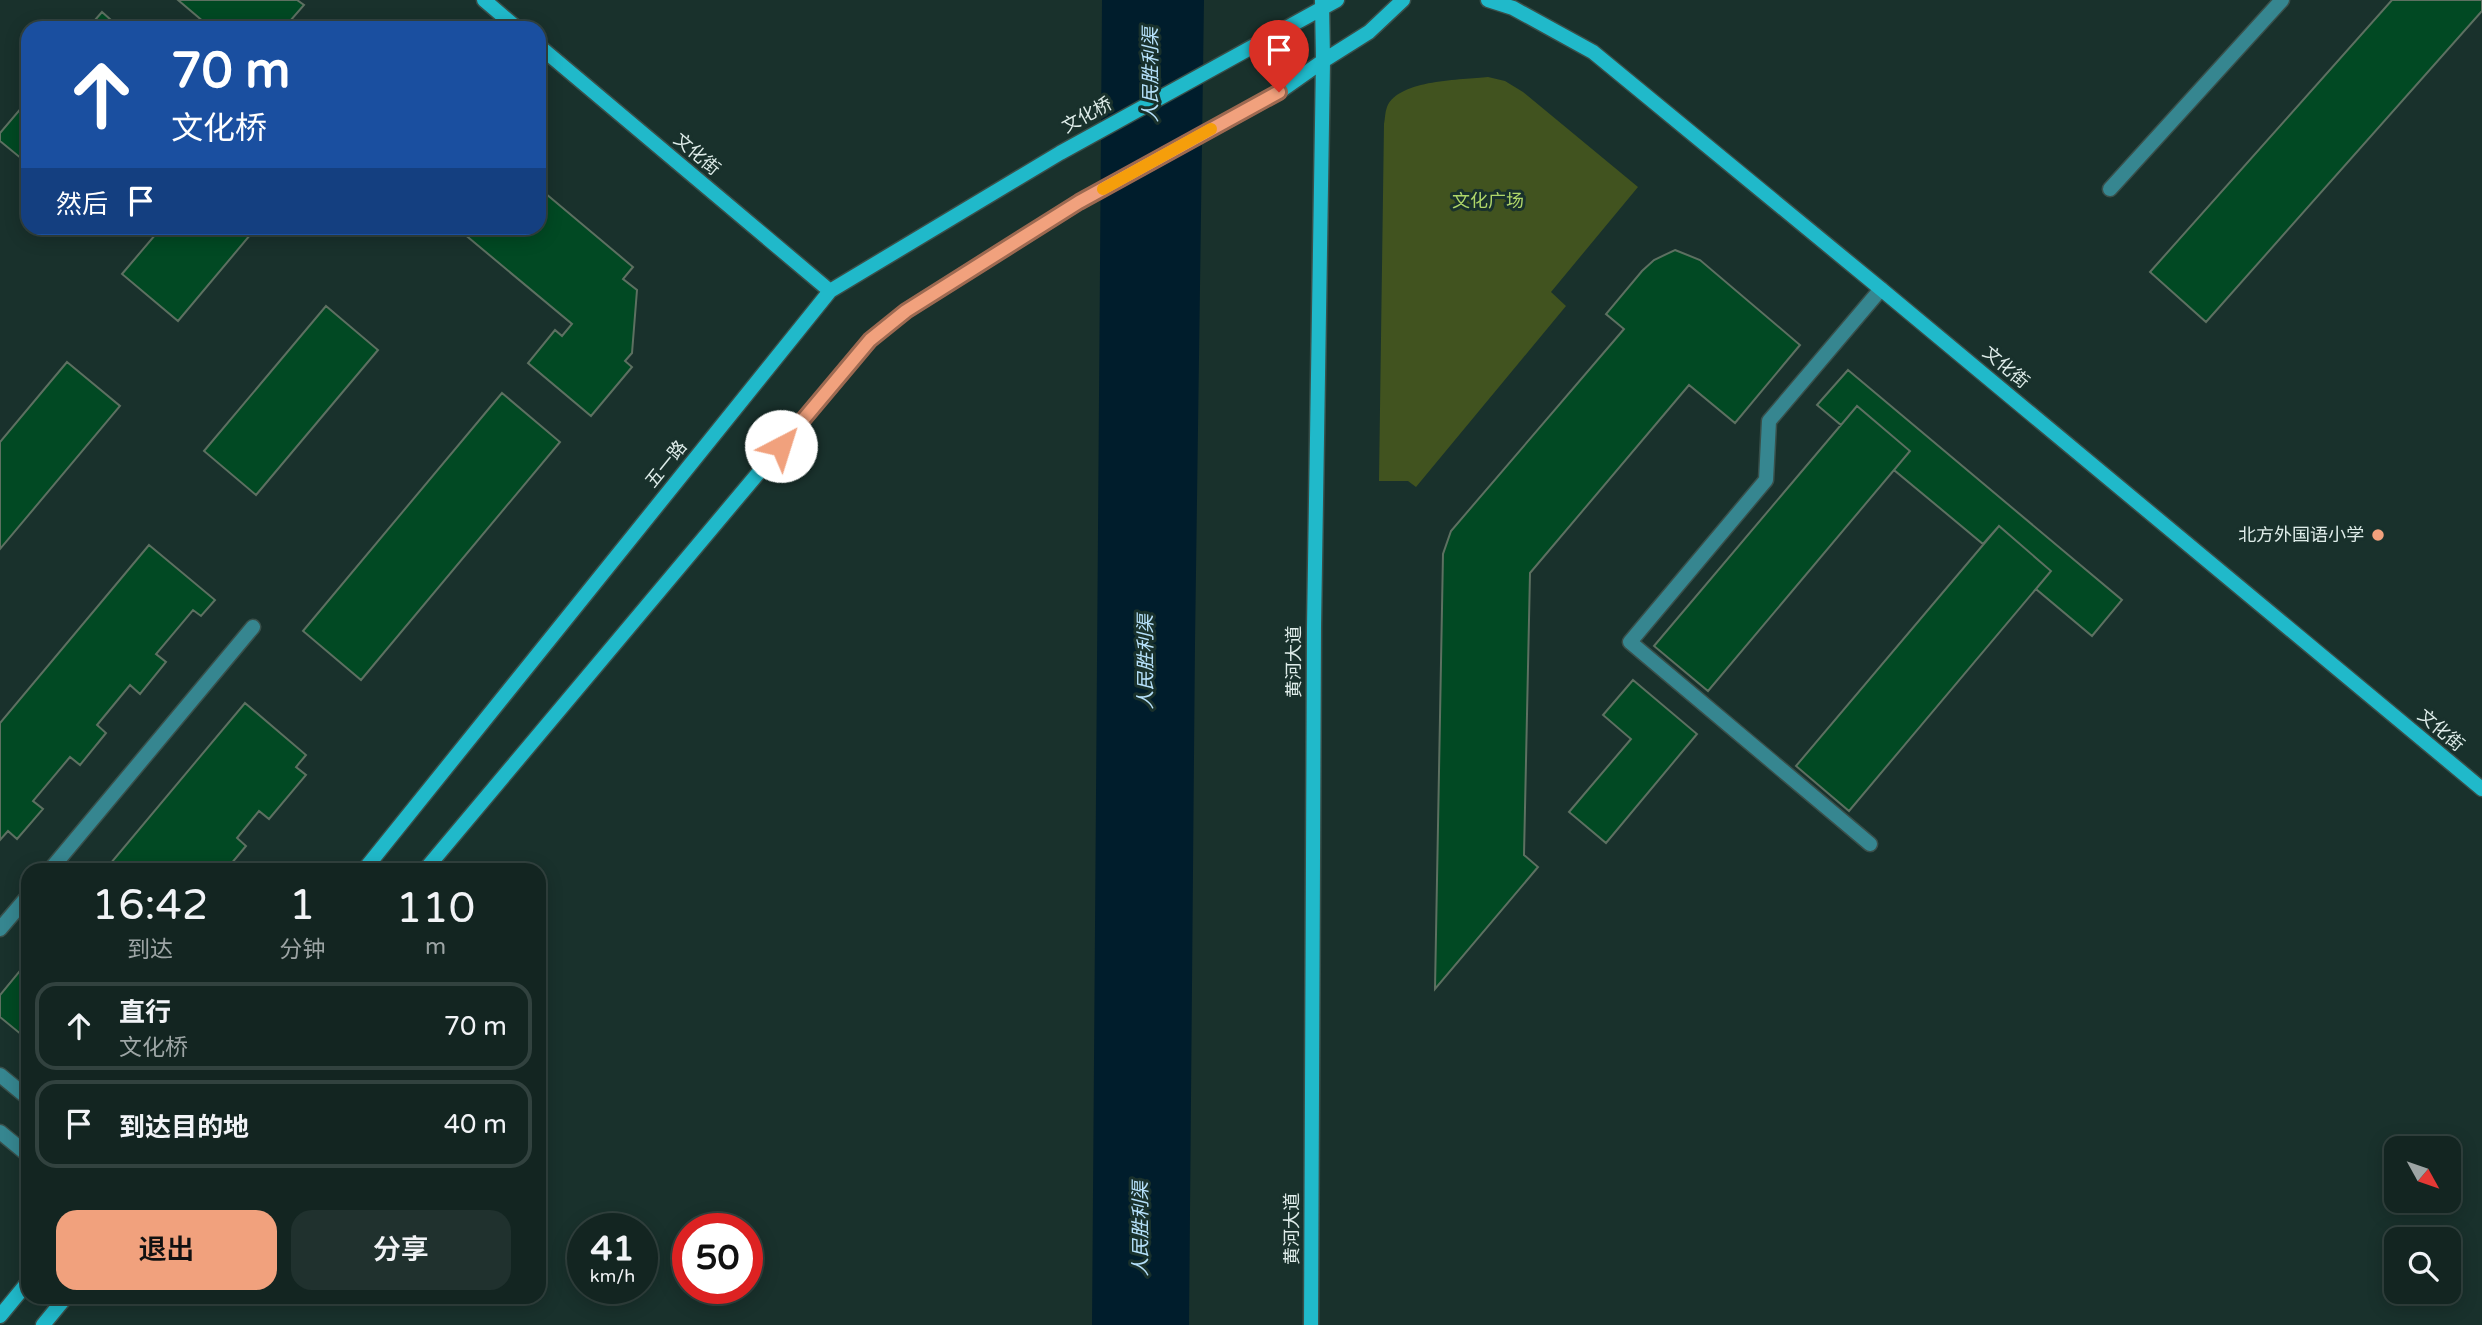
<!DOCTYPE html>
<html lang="zh">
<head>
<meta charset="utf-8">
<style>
  :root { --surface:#132521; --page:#20312e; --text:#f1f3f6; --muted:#9da5a5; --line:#32423f; --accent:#f1a17d }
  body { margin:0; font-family:"Varela Round","Noto Sans SC",sans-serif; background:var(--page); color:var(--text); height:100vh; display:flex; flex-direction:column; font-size:26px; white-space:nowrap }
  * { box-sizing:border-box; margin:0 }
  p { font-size:23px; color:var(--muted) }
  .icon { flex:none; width:38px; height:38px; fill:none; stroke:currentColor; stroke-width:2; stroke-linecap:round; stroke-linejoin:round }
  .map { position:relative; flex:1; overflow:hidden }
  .drawer { position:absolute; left:21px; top:863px; width:525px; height:441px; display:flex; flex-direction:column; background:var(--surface); border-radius:21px; box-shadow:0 4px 18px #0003,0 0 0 2px var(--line) }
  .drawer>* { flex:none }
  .guide { position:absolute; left:21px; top:21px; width:525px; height:214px; border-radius:21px; box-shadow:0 4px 18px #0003,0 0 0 2px var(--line); background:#1a4fa0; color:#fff; overflow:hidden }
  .needle { width:46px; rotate:130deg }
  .fabs { position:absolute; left:2384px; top:1136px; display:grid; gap:14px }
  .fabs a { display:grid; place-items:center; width:77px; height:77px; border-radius:14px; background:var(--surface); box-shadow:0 4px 18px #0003,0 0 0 2px var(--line); font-size:35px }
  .speed { position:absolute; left:567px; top:1213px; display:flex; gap:14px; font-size:35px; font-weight:700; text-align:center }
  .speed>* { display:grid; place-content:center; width:91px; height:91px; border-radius:50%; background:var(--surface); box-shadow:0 4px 18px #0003,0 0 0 2px var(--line); line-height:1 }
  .speed small { font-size:18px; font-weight:400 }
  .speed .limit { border:10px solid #d22; background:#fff; color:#111 }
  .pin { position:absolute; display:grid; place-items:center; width:60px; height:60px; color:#fff; margin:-72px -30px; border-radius:50% 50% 50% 0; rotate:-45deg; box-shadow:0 0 7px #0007 }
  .pin .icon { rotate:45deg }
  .me { position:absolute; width:77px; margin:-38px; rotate:40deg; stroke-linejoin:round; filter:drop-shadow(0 0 5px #0008) }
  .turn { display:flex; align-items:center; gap:24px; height:147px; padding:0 35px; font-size:32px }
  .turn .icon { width:91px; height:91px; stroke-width:2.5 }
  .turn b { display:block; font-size:49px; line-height:60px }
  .then { display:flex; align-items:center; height:66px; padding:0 35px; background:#0003; gap:14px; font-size:26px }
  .eta { display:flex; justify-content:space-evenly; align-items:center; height:119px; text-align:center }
  .eta b { font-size:42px; font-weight:600; line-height:49px }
  .button { display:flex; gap:14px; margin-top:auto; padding:14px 35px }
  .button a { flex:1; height:80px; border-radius:21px; background:var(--accent); color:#111; font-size:28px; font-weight:600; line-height:80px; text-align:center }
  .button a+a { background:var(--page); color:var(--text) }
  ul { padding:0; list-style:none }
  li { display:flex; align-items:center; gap:21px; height:88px; margin:0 14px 10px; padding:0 21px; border:4px solid var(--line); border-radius:21px }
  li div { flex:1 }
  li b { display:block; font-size:26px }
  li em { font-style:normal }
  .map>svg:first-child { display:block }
  .green { fill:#41531f }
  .water { fill:#001d2c }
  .building { fill:#014923; stroke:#5d7061; stroke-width:2 }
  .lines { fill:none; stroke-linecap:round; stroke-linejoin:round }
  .lane-casing { stroke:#394f4a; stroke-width:17 }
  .secondary-casing { stroke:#394f4a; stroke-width:17 }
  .lane { stroke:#368690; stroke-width:14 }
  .secondary { stroke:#20b9ca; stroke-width:14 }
  .route-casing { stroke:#9d6951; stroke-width:18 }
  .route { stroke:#f1a17d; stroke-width:12 }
  .slow { stroke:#f59e0b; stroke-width:12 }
  .poi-dot { fill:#f1a17d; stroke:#19312c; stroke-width:2.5 }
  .labels { text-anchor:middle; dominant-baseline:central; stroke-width:6; stroke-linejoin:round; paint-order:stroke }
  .street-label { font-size:18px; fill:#deece9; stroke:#19312c }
  .park-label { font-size:18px; fill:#afd669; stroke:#19312c }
  .poi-label { font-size:18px; fill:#deece9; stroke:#19312c; text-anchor:end }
  .water-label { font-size:19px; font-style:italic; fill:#b6e1fb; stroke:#19312c }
</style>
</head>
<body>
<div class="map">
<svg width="2482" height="1325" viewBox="0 0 2482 1325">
  <rect width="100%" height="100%" fill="#19312c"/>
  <path class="green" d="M1488,77L1505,81L1523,92L1638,187L1551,292L1566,306L1416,487L1408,481H1379L1384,124C1385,119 1385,112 1387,107C1399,79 1462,80 1488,77Z"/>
  <path class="water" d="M1102,0H1204L1195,643L1189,1325H1092Z"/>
  <path class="building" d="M178,0H297L304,5L284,28H211Z
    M2392,0H2482V11L2206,322L2150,272Z
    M102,12L120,28H88Z
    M28,100V164L0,141V133Z
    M539,188L633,267L623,279L637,290L632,353L625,361L632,367L591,416L528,363L555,330L562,336L572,324L457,228H539Z
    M161,228H256L178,321L122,274Z
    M1675,250L1700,260L1800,345L1735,423L1689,385L1530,573L1524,855L1538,867L1435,989L1443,554L1451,531L1624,329L1606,314L1642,271L1654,260Z
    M326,306L378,350L256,495L204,451Z
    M67,362L120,406L0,549V442Z
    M1848,370L2122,600L2092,636L2036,589L2051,571L1999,526L1983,544L1894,470L1910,451L1857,406L1841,425L1817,405Z
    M502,393L560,442L361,680L303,631Z
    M1857,406L1910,451L1708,691L1654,646Z
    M1999,526L2051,571L1849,811L1796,766Z
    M149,545L215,600L201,616L193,610L156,654L166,662L140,694L130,685L97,725L106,733L80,765L70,757L33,801L43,809L17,839L8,831L0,840V723Z
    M1633,680L1697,734L1606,843L1569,812L1631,739L1603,715Z
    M245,703L306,755L296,767L306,775L269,819L259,811L237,838L246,846L226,870H105Z
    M28,961V1040L0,1017V995Z"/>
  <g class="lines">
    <defs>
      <path id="lane" d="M2110,189L2282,0
        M1870,844L1630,642L1766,480L1769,421L1881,289
        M50,870L253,627
        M0,929L28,896
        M0,1075L28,1098
        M0,1132L28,1155"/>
      <path id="secondary" d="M484,0L517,28
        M1488,0L1513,8L1593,52L1881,289L2482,789
        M539,46L830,291
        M364,870L830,291L1060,153L1337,0
        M425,870L870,340L906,311L1079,202L1279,92L1323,61L1369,32L1403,0
        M0,1316L28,1282
        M43,1325L66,1297
        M1311,1325L1314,627L1323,61L1322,1"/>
    </defs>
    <use href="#lane" class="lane-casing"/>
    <use href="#secondary" class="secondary-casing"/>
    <use href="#lane" class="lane"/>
    <use href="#secondary" class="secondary"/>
  </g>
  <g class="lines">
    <defs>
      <path id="route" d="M781,446L870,340L906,311L1079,202L1279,92"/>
    </defs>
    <use href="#route" class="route-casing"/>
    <use href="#route" class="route"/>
    <path class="slow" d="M1103,189L1211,129"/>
  </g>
  <circle class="poi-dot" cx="2378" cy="535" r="7"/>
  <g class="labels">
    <g class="street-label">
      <text transform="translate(1087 115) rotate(-29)">文化桥</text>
      <text transform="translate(697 154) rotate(40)">文化街</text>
      <text transform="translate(2006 367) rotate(40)">文化街</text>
      <text transform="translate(666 464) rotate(-51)">五一路</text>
      <text transform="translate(1294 662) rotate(-90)">黄河大道</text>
      <text transform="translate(2441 730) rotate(40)">文化街</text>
      <text transform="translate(1292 1229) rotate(-90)">黄河大道</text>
    </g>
    <g class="park-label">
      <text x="1488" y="201">文化广场</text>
    </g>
    <g class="poi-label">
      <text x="2364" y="535">北方外国语小学</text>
    </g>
    <g class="water-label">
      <text transform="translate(1151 75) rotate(-90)">人民胜利渠</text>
      <text transform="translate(1146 662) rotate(-90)">人民胜利渠</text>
      <text transform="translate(1141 1229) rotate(-90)">人民胜利渠</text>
    </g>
  </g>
</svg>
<div class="fabs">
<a><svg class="needle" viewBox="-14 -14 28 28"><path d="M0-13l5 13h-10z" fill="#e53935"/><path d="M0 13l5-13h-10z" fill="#9da5a5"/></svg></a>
<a><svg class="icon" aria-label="search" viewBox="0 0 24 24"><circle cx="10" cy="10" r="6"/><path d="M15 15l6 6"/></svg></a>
</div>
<div class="speed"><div>41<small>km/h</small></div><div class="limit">50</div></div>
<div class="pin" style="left:1279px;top:92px;background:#d93025"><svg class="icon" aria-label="arrive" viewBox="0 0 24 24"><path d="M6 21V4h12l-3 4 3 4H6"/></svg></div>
<svg class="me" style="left:781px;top:446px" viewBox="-20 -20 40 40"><circle r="19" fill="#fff"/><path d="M0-13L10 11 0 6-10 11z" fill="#f1a17d"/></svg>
<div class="guide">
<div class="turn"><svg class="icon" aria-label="ahead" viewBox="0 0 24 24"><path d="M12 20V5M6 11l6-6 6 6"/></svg><div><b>70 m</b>文化桥</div></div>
<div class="then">然后<svg class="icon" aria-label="arrive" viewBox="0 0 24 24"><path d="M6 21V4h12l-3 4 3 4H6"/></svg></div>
</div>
<section class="drawer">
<div class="eta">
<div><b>16:42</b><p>到达</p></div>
<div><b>1</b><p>分钟</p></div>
<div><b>110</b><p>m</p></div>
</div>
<ul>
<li><svg class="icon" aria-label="ahead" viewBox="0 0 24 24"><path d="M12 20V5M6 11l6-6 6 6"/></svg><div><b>直行</b><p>文化桥</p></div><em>70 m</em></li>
<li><svg class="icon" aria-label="arrive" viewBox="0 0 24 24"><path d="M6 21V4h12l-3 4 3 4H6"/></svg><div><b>到达目的地</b></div><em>40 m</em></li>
</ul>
<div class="button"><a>退出</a><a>分享</a></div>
</section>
</div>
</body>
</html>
